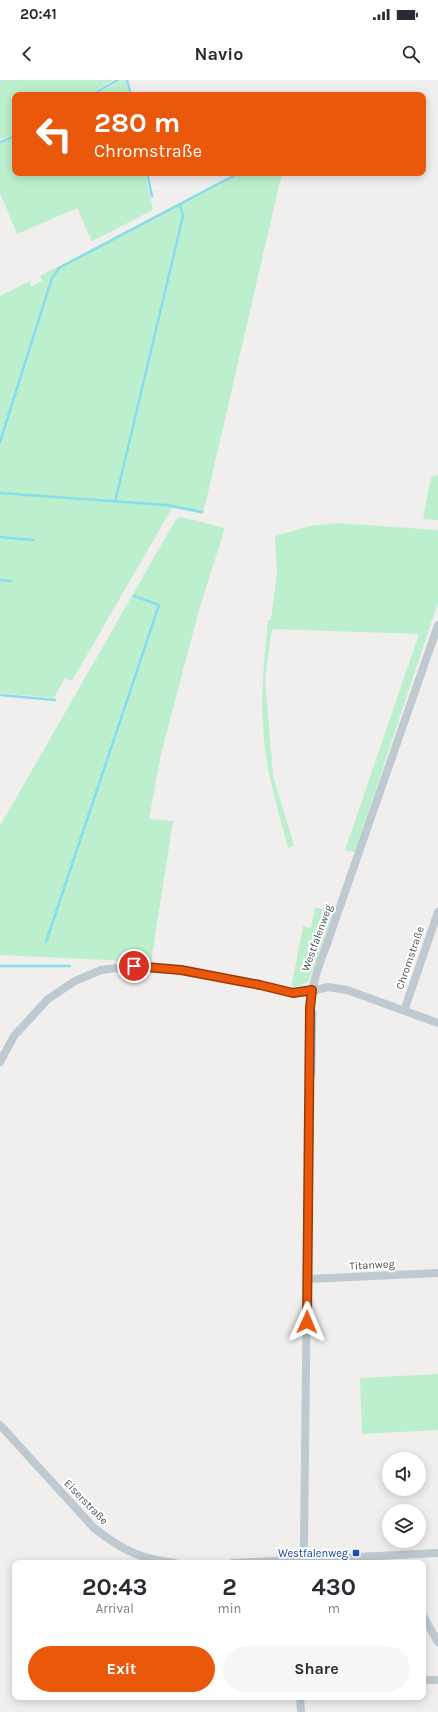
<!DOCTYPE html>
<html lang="en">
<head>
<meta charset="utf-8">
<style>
  :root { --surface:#fff; --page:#f7f7f7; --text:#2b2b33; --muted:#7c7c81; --accent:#ea580c }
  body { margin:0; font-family:Karla,sans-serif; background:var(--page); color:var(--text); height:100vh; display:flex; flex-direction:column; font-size:15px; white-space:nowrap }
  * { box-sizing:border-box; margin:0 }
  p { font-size:13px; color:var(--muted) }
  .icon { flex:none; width:22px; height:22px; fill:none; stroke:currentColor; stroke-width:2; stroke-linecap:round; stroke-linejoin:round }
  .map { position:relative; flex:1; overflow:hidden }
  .panel { position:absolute; left:12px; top:1480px; width:414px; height:140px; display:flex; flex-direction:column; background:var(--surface); border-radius:8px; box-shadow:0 2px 10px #0003 }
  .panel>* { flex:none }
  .hud { position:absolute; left:12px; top:12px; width:414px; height:84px; border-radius:8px; box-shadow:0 2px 10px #0003; background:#ea580c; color:#fff; overflow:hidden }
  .tools { position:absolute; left:382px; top:1372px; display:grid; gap:8px }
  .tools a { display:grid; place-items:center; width:44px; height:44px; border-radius:50%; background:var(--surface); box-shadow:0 2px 10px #0003; font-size:20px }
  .pin { position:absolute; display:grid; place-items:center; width:34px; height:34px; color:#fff; margin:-17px; border:2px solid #fff; border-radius:50%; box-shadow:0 1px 4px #0007 }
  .me { position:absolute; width:44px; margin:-22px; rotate:1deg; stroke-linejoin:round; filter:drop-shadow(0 0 3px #0008) }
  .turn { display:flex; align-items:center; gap:14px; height:84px; padding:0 16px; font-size:18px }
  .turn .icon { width:52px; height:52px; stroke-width:2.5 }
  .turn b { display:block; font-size:28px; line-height:34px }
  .eta { display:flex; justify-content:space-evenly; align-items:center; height:68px; text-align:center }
  .eta b { font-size:24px; font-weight:700; line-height:28px }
  .primary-button { display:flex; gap:8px; margin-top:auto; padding:8px 16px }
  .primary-button a { flex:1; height:46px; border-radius:24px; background:var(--accent); color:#fff; font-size:16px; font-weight:700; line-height:46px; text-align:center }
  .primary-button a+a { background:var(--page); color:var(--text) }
  .status { display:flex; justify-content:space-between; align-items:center; height:28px; padding:0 20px; background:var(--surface); direction:ltr }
  .status svg { height:11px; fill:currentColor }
  header { display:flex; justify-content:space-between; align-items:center; height:52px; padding:0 16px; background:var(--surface); font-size:18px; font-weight:700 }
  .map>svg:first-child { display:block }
  .green { fill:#bcefcd }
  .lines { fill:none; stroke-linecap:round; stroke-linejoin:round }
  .stream { stroke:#89dcec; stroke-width:2.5 }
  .street { stroke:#bec9d0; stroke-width:8 }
  .route-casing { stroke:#983908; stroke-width:10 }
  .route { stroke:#ea580c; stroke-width:7 }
  .transit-dot { fill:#1a4fb4; stroke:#fff; stroke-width:1.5 }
  .labels { text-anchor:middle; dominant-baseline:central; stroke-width:4; stroke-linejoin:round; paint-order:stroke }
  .street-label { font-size:11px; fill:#46525b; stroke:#fff }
  .transit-label { font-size:11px; fill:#164399; stroke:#fff; text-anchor:end }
</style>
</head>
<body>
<div class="status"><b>20:41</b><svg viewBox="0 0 49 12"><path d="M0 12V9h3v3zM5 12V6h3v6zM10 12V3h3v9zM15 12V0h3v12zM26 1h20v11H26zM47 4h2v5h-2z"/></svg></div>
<header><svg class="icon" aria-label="back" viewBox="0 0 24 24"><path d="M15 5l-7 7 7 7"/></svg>Navio<svg class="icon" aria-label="search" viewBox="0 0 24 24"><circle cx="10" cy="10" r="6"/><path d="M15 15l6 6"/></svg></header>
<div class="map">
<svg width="438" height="1632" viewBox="0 0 438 1632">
  <rect width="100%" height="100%" fill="#f1eeee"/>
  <path class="green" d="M0,0H114L87,15H15V55L0,59Z
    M122,0H126L129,15H94Z
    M15,58V93H145L153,130L92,161L77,128L17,154L0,113V63Z
    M236,93H282L203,434L172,428L72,601L65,598L54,618L0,613V216L30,201L31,207L42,201L40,196Z
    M438,395V440L423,439L431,397Z
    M181,437L225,448L199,530L161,674L149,739L173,741L151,882L0,875V746L176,439Z
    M337,443L438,450V522L355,772L345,770L419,554L272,549L265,598L273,696L294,765L288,768C279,732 267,696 264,659C260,619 264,580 268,540H271L277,493L275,456L310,446Z
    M315,827L334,832L308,902L291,909L303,846L311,848Z
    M438,1294V1350L362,1354L360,1298Z"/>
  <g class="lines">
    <path class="stream" d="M127,0L131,15
      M91,15L118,0
      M0,62L15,56
      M147,93L152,116
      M0,362L52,198L59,188L239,93
      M0,413L166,425L202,432
      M115,422L183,136L180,125
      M0,457L33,460
      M0,500L11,501
      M0,615L55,620
      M46,862L159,525L134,516
      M0,886H70
      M314,995L315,932"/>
    <path class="street" d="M404,931L438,832
      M0,982L14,956L48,919L75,901L101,890L134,886L181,890L260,905L293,913H304L328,907L347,910L438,943
      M308,1199L438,1193
      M0,1345L94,1448C122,1470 140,1479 175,1483
      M233,1483L438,1473
      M302,1483L304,1465L310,928C312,903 319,884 328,861L438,545
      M423,1536L438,1562
      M423,1600H438
      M300,1617L301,1632"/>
  </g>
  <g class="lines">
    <defs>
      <path id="route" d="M134,886L181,890L260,905L293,913L312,910L310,928L307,1242"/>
    </defs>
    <use href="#route" class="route-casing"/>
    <use href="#route" class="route"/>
  </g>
  <rect class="transit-dot" x="352" y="1469" width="8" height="8" rx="2"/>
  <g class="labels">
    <g class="street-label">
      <text transform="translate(317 858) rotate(-70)">Westfalenweg</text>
      <text transform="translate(410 878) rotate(-71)">Chromstraße</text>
      <text transform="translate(372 1185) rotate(-3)">Titanweg</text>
      <text transform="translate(86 1422) rotate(46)">Eiserstraße</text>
    </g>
    <g class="transit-label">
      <text x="348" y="1473">Westfalenweg</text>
    </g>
  </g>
</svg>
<div class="tools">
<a><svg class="icon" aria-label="sound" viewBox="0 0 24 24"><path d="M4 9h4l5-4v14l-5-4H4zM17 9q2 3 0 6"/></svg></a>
<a><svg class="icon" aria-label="layers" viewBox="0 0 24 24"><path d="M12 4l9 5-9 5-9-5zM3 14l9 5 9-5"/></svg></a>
</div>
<div class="pin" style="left:134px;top:886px;background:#d93025"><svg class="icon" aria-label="arrive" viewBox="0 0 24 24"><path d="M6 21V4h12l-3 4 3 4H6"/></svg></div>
<svg class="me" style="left:307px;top:1242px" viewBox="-20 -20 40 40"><path d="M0-17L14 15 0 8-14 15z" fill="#ea580c" stroke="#fff" stroke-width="4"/></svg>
<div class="hud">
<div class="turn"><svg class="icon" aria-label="left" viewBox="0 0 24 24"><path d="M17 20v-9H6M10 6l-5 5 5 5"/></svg><div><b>280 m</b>Chromstraße</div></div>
</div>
<section class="panel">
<div class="eta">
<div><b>20:43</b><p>Arrival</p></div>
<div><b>2</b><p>min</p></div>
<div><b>430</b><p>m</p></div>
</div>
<div class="primary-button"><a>Exit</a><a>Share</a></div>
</section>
</div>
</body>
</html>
